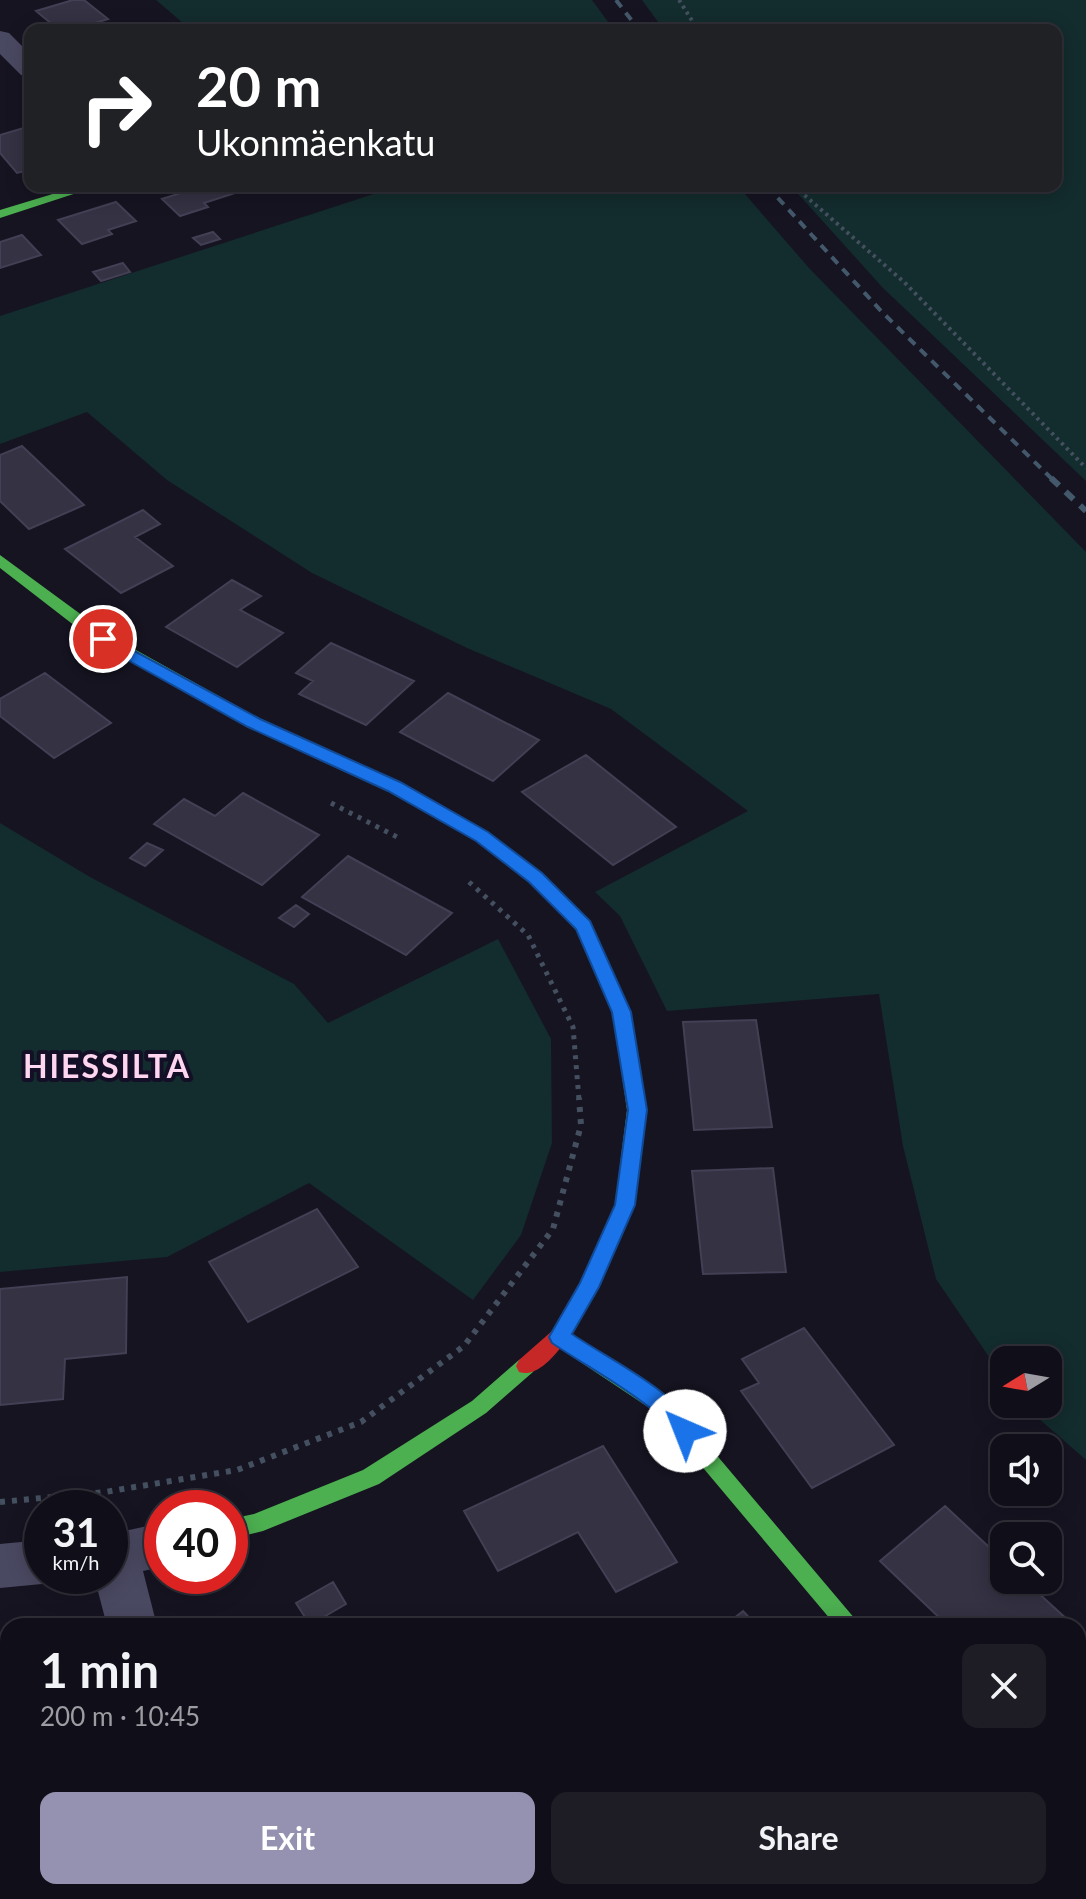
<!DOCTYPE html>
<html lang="en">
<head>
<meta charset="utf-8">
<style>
  :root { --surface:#100f19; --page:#1e1d26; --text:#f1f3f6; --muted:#9c9ca2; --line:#302f38; --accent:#9591b1 }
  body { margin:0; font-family:Lato,sans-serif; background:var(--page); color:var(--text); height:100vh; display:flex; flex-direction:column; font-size:30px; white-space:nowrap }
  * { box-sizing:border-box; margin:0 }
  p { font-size:26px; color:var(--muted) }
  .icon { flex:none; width:44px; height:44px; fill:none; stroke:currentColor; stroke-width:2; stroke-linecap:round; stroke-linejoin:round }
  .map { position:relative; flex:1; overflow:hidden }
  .side { position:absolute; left:0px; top:1618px; width:1086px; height:282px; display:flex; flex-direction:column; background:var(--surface); border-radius:24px 24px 0 0; box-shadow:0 4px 20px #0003,0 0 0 2px var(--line) }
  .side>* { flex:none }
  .banner { position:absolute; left:24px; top:24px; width:1038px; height:168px; border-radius:16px; box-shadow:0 4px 20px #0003,0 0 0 2px var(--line); background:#202124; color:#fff; overflow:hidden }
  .needle { width:52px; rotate:259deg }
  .controls { position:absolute; left:990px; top:1346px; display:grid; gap:16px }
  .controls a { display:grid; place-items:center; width:72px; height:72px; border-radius:16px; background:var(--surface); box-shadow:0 4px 20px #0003,0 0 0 2px var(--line); font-size:40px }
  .speed { position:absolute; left:24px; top:1490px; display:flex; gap:16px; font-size:40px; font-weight:700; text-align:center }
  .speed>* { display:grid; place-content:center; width:104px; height:104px; border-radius:50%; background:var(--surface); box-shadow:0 4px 20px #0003,0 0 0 2px var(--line); line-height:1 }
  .speed small { font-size:20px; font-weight:400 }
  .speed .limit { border:12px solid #d22; background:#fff; color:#111 }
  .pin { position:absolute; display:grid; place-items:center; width:68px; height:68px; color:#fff; margin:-34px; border:4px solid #fff; border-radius:50%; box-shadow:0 2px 8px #0007 }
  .me { position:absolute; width:88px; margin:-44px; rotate:316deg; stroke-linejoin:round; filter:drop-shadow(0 0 6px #0008) }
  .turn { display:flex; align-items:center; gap:28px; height:168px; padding:0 40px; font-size:36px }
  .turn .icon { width:104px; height:104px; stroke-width:2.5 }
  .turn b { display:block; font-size:56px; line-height:68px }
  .round { display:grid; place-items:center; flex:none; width:84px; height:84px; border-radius:16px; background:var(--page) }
  .summary { display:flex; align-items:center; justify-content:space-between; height:136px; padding:0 40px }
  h1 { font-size:48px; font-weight:700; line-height:60px }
  .button { display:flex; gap:16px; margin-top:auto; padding:16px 40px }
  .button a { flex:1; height:92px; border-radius:16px; background:var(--accent); color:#fff; font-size:32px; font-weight:700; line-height:92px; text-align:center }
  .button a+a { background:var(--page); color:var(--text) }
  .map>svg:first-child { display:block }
  .green { fill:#132c2d }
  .building { fill:#343243; stroke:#433f54; stroke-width:2 }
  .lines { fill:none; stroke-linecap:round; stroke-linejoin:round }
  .path-far2 { stroke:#44505f; stroke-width:4; stroke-dasharray:3 4; stroke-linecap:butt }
  .path-far1 { stroke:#44505f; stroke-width:5; stroke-dasharray:4 6; stroke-linecap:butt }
  .path { stroke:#44505f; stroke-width:6; stroke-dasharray:5 7; stroke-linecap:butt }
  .street { fill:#4a4962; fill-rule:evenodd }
  .fast { fill:#4caf50; fill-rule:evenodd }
  .jam { fill:#c62828; fill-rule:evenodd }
  .rail-far1 { stroke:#43596b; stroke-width:4; stroke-dasharray:9 7; stroke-linecap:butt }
  .rail { stroke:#43596b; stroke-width:6; stroke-dasharray:11 9; stroke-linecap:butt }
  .route { fill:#1a73e8; stroke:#114b97; stroke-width:2 }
  .labels { text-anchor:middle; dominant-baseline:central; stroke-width:8; stroke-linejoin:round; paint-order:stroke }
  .district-label { font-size:32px; font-weight:bold; letter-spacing:2px; fill:#ffd6f0; stroke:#130f26 }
</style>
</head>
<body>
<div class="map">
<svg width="1086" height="1899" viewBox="0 0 1086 1899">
  <rect width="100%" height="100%" fill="#161421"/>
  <path class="green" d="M156,0H592L614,30H191Z
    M642,0H1086V481L883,288L791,186H1056V30H664Z
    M398,186H738L809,268L1086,552V1460L1022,1404H1048V1360H1004V1379L936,1279L903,1146L879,994L667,1011L620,916L595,892L748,811L611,709L467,648L312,573L167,480L87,412L0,444V316Z
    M0,823L90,877L294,984L328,1023L498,939L551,1039L552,1143L521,1235L473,1300L309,1183L167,1257L0,1272Z"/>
  <path class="building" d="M73,0H84L108,19L72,30H59L36,11Z
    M30,126V170L17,173L0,153V135Z
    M178,186H257L204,203L208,207L180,216L162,199L184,192Z
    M116,202L136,221L108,230L112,234L82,244L58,220Z
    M213,232L220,239L201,245L193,238Z
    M22,235L41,255L0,268V242Z
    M123,263L130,272L101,281L93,272Z
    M22,446L84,505L29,529L0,501V455Z
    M143,510L160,524L135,537L173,566L121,593L65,549Z
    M232,580L261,596L240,610L283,633L237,667L166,627Z
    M331,643L414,681L366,725L299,694L313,681L296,673Z
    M45,673L111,723L54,758L0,716V699Z
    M448,693L539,740L493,781L400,732Z
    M586,755L676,827L613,865L522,792Z
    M243,793L319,835L262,885L154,824L184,799L215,816Z
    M147,843L163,850L145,866L130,858Z
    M348,856L452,913L406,955L302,897Z
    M296,905L309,914L294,927L279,918Z
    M756,1020L772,1127L694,1130L683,1022Z
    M773,1168L786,1272L703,1274L692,1171Z
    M317,1209L358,1267L248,1322L209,1262Z
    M127,1277L126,1353L65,1359L63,1399L0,1405V1289Z
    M804,1328L894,1445L812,1488L741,1391L759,1383L742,1359Z
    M603,1446L677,1562L616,1592L578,1532L498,1571L464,1511Z
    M945,1506L1004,1561V1580H1024L1070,1622L1065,1626H948L880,1561Z
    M333,1582L346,1604L310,1625L296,1603Z
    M743,1611L757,1626H724Z
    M8,1640V1742L0,1743V1641Z
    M1086,1707V1740L1078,1734V1717Z
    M42,1892H143L145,1899H24Z
    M398,1892H434L438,1899H386Z
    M774,1892H940L933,1899H767Z"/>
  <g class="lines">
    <path class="path-far2" d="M679,0L698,30
      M794,186L904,282L1086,468"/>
    <path class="path-far1" d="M331,803L397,837
      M469,882L528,935L573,1027L579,1100"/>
    <path class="path" d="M0,1502L105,1492L237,1470L361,1422L464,1346L553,1229L581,1125L579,1098"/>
    <path class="street" d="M0,31L9,33L30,54V77L21,75L0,54Z
      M162,1523V1567L143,1571L157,1626H107L94,1576H110V1534Z
      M42,1540V1576L59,1578L42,1584L0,1588V1544Z
      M1078,1814L1086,1817V1874L1078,1870Z
      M180,1892H234L236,1899H182Z"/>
    <path class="fast" d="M79,186H98L0,218V210Z
      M0,555L109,635L260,719L400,782L488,832L542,874L589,921L631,1012L647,1110L635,1205L628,1221L621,1223L614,1221L611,1215L615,1205L627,1110L613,1012L576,930L530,882L476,840L388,790L248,727L97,643L0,568Z
      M559,1328L671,1401L861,1626H836L657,1413L552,1343L549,1337L552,1331Z
      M526,1357L533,1360L536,1366L533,1372L486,1413L379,1484L263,1531L230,1539V1519L254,1514L363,1470L472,1401L519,1360Z"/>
    <path class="jam" d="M621,1207L628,1209L631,1215C617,1245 560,1387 519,1372L516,1366L519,1360L552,1331L580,1283L614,1209Z"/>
    <path class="rail-far1" d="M616,0L639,30
      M767,186L882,312L1053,480"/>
    <path class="rail" d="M1051,478L1086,511"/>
  </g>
  <path class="route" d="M103,634L260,719L400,782L488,832L542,873L590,921L631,1012L647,1110L635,1205L599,1287L572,1334C608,1359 677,1391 696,1431L692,1437C674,1444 668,1422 655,1412C624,1386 586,1366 552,1343L549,1337L580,1283L615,1205L628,1110L612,1012L576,929L529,882L476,841L388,791L248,727L97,643V635Z"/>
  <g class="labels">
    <g class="district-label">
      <text x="107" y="1065">HIESSILTA</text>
    </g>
  </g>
</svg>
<div class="controls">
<a><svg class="needle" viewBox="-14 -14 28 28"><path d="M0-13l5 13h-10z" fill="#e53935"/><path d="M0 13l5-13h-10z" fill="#9c9ca2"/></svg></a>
<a><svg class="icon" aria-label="sound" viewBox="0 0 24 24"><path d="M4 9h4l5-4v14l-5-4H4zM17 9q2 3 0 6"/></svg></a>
<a><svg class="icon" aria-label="search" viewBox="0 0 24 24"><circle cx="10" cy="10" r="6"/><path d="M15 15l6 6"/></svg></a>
</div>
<div class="speed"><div>31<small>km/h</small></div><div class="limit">40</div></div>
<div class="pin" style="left:103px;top:639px;background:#d93025"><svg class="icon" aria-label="arrive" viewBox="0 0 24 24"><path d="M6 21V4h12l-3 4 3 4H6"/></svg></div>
<svg class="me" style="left:685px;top:1431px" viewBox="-20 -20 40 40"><circle r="19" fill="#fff"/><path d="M0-13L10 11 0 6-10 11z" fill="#1a73e8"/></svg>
<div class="banner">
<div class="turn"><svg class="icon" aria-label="right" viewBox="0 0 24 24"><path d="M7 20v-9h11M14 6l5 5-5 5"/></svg><div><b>20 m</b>Ukonmäenkatu</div></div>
</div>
<section class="side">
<div class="summary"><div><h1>1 min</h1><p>200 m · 10:45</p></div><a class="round"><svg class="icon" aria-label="close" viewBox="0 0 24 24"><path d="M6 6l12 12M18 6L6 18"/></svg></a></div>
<div class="button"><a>Exit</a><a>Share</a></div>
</section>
</div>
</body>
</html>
